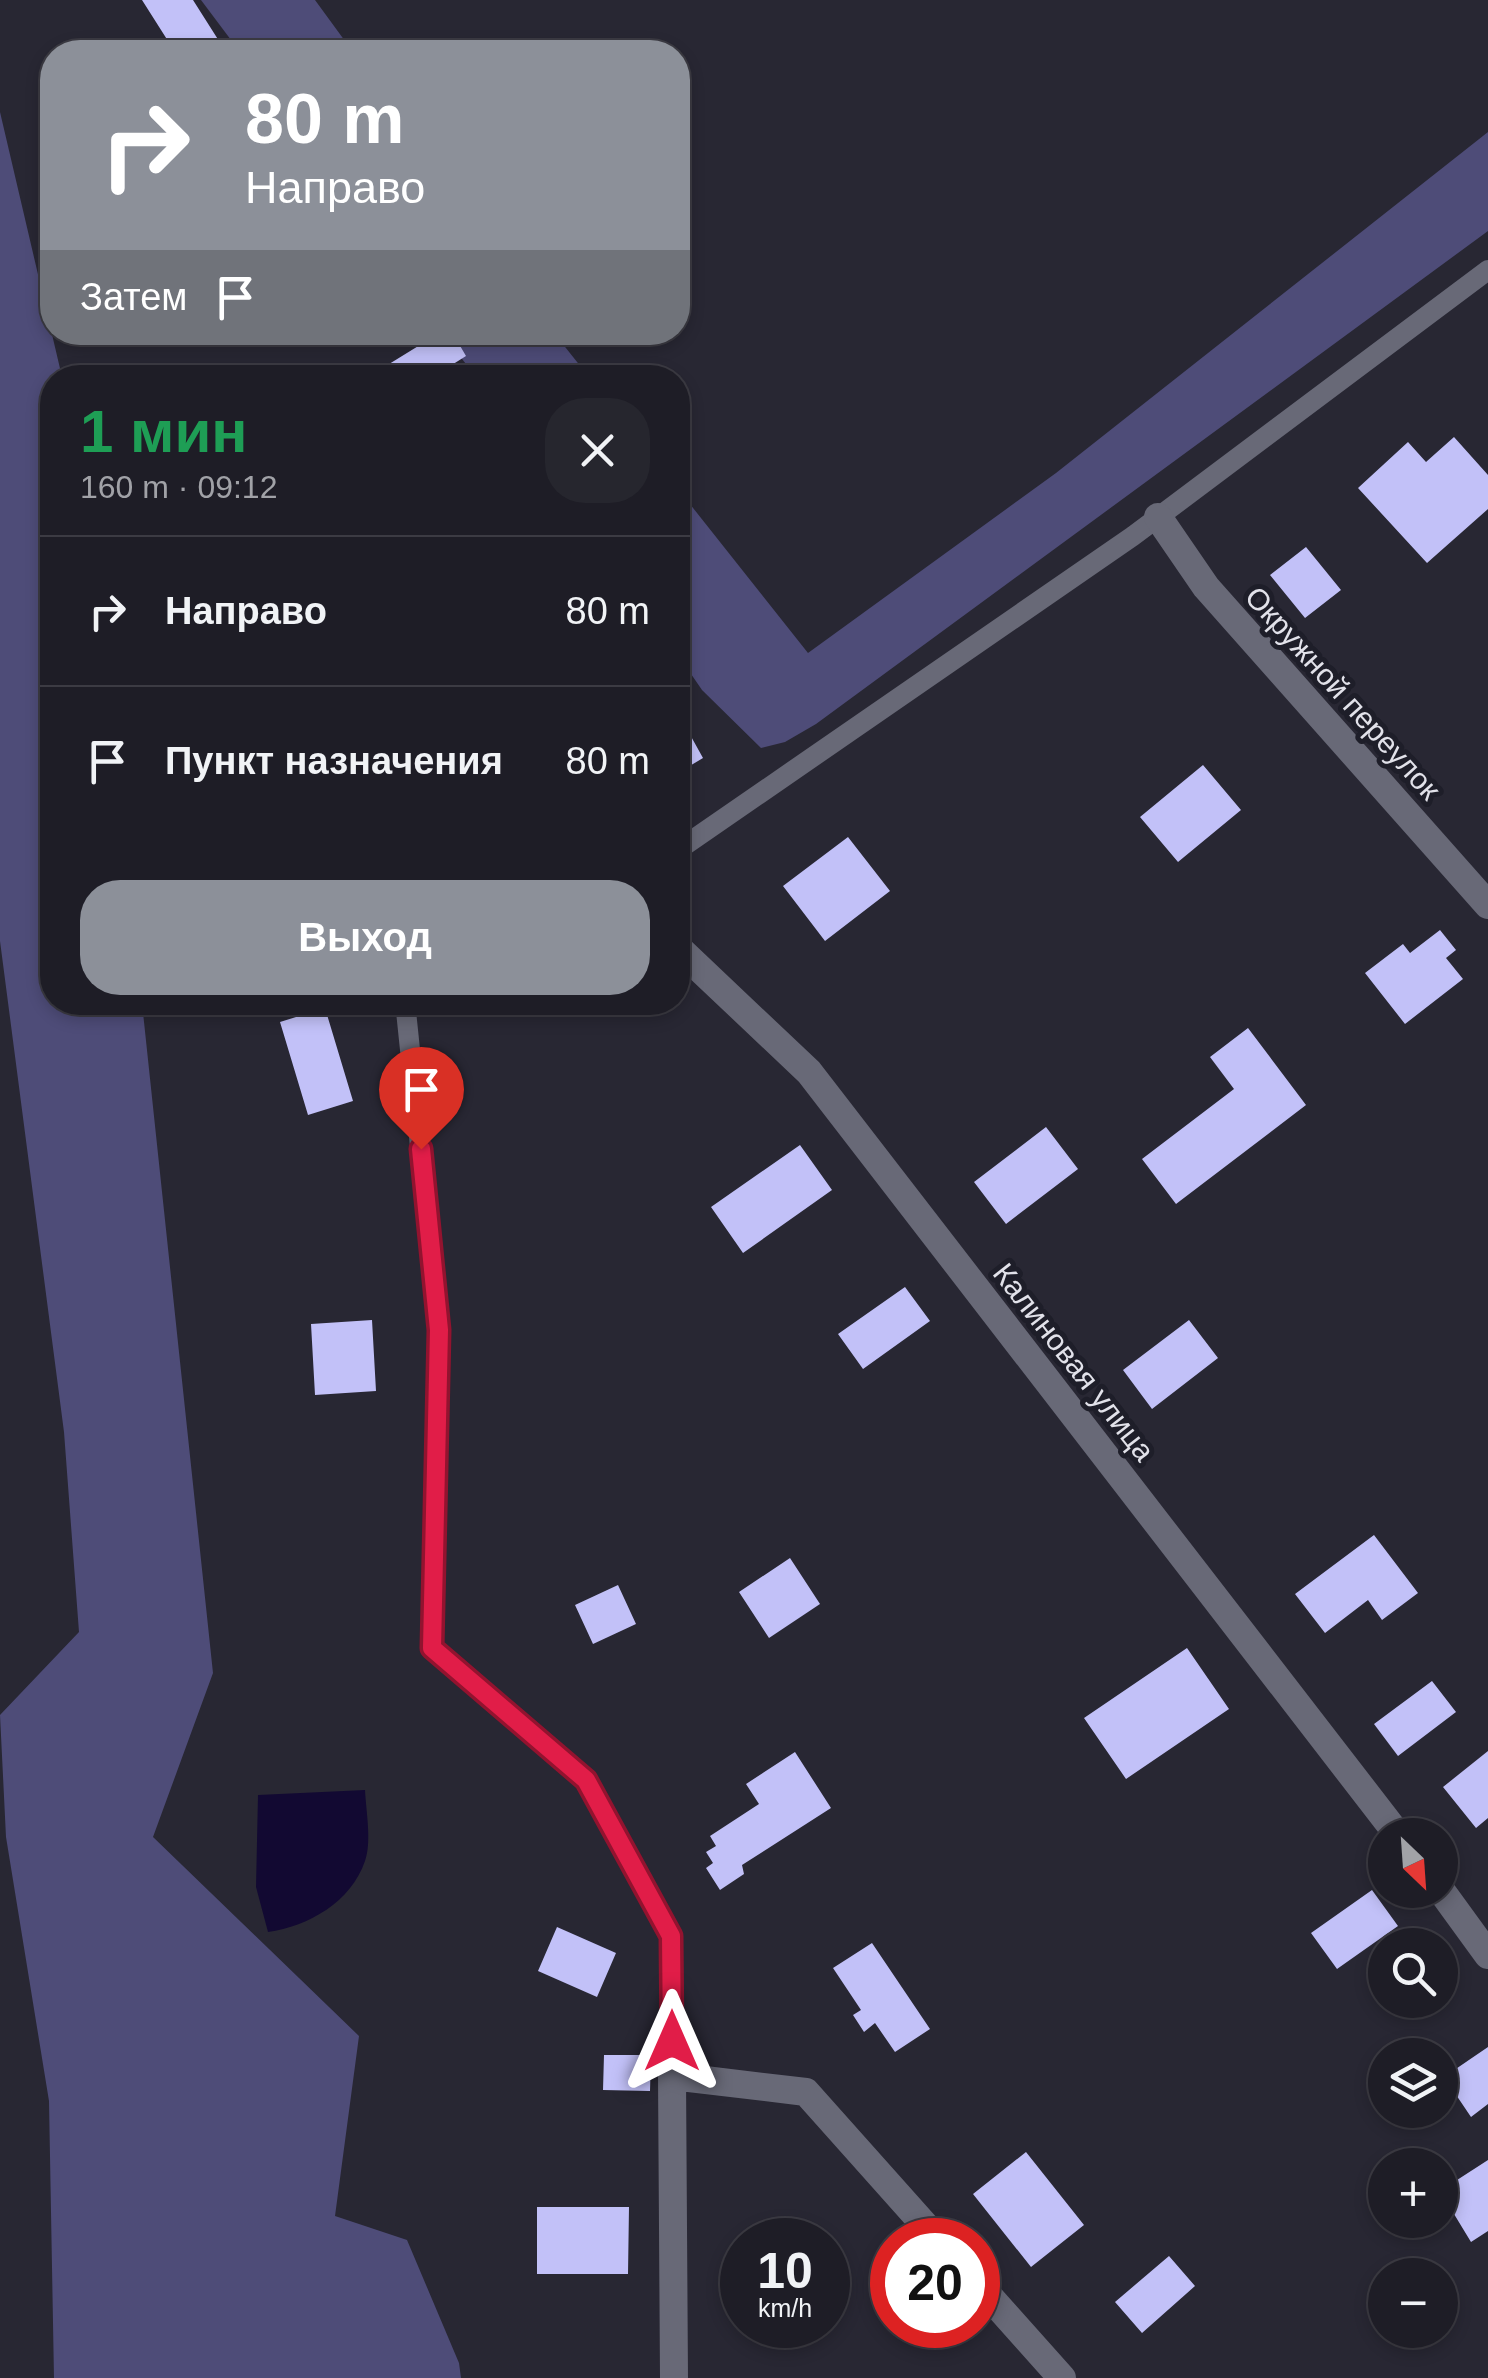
<!DOCTYPE html>
<html lang="ru">
<head>
<meta charset="utf-8">
<style>
  :root { --surface:#1e1d26; --page:#26262e; --text:#f1f3f6; --muted:#a1a2a7; --line:#3c3b43; --accent:#8c9099 }
  body { margin:0; font-family:Helvetica,sans-serif; background:var(--page); color:var(--text); height:100vh; display:flex; flex-direction:column; font-size:38px; white-space:nowrap }
  * { box-sizing:border-box; margin:0 }
  p { font-size:32px; color:var(--muted) }
  .icon { flex:none; width:55px; height:55px; fill:none; stroke:currentColor; stroke-width:2; stroke-linecap:round; stroke-linejoin:round }
  .map { position:relative; flex:1; overflow:hidden }
  .drawer { position:absolute; left:40px; top:365px; width:650px; height:650px; display:flex; flex-direction:column; background:var(--surface); border-radius:40px; box-shadow:0 5px 15px #0003,0 0 0 2px var(--line) }
  .drawer>* { flex:none }
  .top-card { position:absolute; left:40px; top:40px; width:650px; height:305px; border-radius:40px; box-shadow:0 5px 15px #0003,0 0 0 2px var(--line); background:#8c9099; color:#fff; overflow:hidden }
  .needle { width:65px; rotate:155deg }
  .controls { position:absolute; left:1368px; top:1818px; display:grid; gap:20px }
  .controls a { display:grid; place-items:center; width:90px; height:90px; border-radius:50%; background:var(--surface); box-shadow:0 5px 15px #0003,0 0 0 2px var(--line); font-size:50px }
  .speed { position:absolute; left:720px; top:2218px; display:flex; gap:20px; font-size:50px; font-weight:700; text-align:center }
  .speed>* { display:grid; place-content:center; width:130px; height:130px; border-radius:50%; background:var(--surface); box-shadow:0 5px 15px #0003,0 0 0 2px var(--line); line-height:1 }
  .speed small { font-size:25px; font-weight:400 }
  .speed .limit { border:15px solid #d22; background:#fff; color:#111 }
  .pin { position:absolute; display:grid; place-items:center; width:85px; height:85px; color:#fff; margin:-102px -42px; border-radius:50% 50% 50% 0; rotate:-45deg; box-shadow:0 0 10px #0007 }
  .pin .icon { rotate:45deg }
  .me { position:absolute; width:110px; margin:-55px; rotate:0deg; stroke-linejoin:round; filter:drop-shadow(0 0 8px #0008) }
  .turn { display:flex; align-items:center; gap:35px; height:210px; padding:0 40px; font-size:45px }
  .turn .icon { width:130px; height:130px; stroke-width:2.5 }
  .turn b { display:block; font-size:70px; line-height:85px }
  .then { display:flex; align-items:center; height:95px; padding:0 40px; background:#0003; gap:20px; font-size:38px }
  .round { display:grid; place-items:center; flex:none; width:105px; height:105px; border-radius:40px; background:var(--page) }
  .overview { display:flex; align-items:center; justify-content:space-between; height:170px; padding:0 40px }
  h1 { font-size:60px; font-weight:700; line-height:75px; color:#1e9e55 }
  .action { display:flex; gap:20px; margin-top:auto; padding:20px 40px }
  .action a { flex:1; height:115px; border-radius:40px; background:var(--accent); color:#fff; font-size:40px; font-weight:700; line-height:115px; text-align:center }
  ul { padding:0; list-style:none }
  li { display:flex; align-items:center; gap:30px; height:150px; padding:0 40px; border-top:2px solid var(--line) }
  li div { flex:1 }
  li b { display:block; font-size:38px }
  li em { font-style:normal }
  .map>svg:first-child { display:block }
  .green { fill:#4e4c78 }
  .water { fill:#120932 }
  .building { fill:#c2c1f8 }
  .lines { fill:none; stroke-linecap:round; stroke-linejoin:round }
  .service { stroke:#686977; stroke-width:20 }
  .minor { stroke:#686977; stroke-width:28 }
  .route-casing { stroke:#92132f; stroke-width:25 }
  .route { stroke:#e11d48; stroke-width:18 }
  .labels { text-anchor:middle; dominant-baseline:central; stroke-width:10; stroke-linejoin:round; paint-order:stroke }
  .street-label { font-size:30px; fill:#e2e2ea; stroke:#1e1e29 }
</style>
</head>
<body>
<div class="map">
<svg width="1488" height="2378" viewBox="0 0 1488 2378">
  <rect width="100%" height="100%" fill="#282733"/>
  <path class="green" d="M201,0H315L353,52H240Z
    M0,112L62,377L52,378V1002L142,1003L213,1673L153,1837L359,2036L335,2216L407,2240L459,2363L461,2378H54L49,2101L6,1837L0,1715L79,1632L64,1432L0,941Z
    M1488,132V231L816,724L785,742L761,748L702,690L678,655V489L808,653L1056,473Z
    M442,333H554L589,377H476Z"/>
  <path class="water" d="M365,1790C366,1811 372,1842 365,1861C351,1902 309,1926 268,1932L256,1887L258,1795Z"/>
  <path class="building" d="M142,0H193L226,52H175Z
    M441,332H452L466,356L431,378H386L381,369Z
    M1454,437L1488,475V509L1427,563L1358,488L1408,442L1426,462Z
    M1306,547L1341,590L1305,618L1270,575Z
    M678,713L703,758L678,773Z
    M1203,765L1241,810L1178,862L1140,817Z
    M848,837L890,891L825,941L783,886Z
    M1440,930L1456,950L1446,958L1463,979L1405,1024L1365,973L1403,944L1410,953Z
    M325,1008L353,1101L308,1115L280,1022Z
    M1248,1028L1306,1105L1176,1204L1142,1159L1234,1089L1210,1057Z
    M1046,1127L1078,1169L1006,1224L974,1182Z
    M800,1145L832,1190L743,1253L711,1207Z
    M905,1287L930,1321L863,1369L838,1334Z
    M372,1320L376,1391L315,1395L311,1324Z
    M1189,1320L1218,1358L1152,1409L1123,1370Z
    M1374,1535L1418,1593L1382,1620L1368,1600L1325,1633L1295,1594Z
    M790,1558L820,1604L769,1638L739,1592Z
    M618,1585L636,1624L593,1644L575,1605Z
    M1187,1648L1229,1709L1126,1779L1084,1718Z
    M1432,1681L1456,1712L1398,1756L1374,1724Z
    M1488,1751V1818L1476,1828L1443,1787Z
    M795,1752L831,1808L742,1865L744,1874L720,1890L706,1868L713,1863L706,1852L716,1846L710,1836L759,1804L746,1784Z
    M1372,1890L1398,1926L1337,1969L1311,1933Z
    M557,1927L616,1953L597,1997L538,1971Z
    M872,1943L930,2029L895,2052L875,2023L864,2032L853,2015L861,2010L833,1968Z
    M1488,2047V2104L1471,2117L1444,2077Z
    M604,2055H651L650,2091L603,2090Z
    M1026,2152L1084,2225L1031,2267L973,2194Z
    M1488,2160V2231L1471,2242L1440,2191Z
    M537,2207H629L628,2274H537Z
    M1169,2256L1195,2286L1142,2333L1115,2302Z"/>
  <g class="lines">
    <path class="service" d="M678,850L1133,536L1488,270
      M421,1002L406,1011L439,1330L432,1648L586,1780L671,1936L672,2076"/>
    <path class="minor" d="M1158,517L1206,587L1488,905
      M678,948L809,1072L1398,1835
      M1440,1889L1488,1955
      M978,2284L1062,2378
      M674,2378L672,2076L806,2092L938,2240"/>
  </g>
  <g class="lines">
    <defs>
      <path id="route" d="M421,1149L439,1330L432,1648L586,1780L671,1936L672,2041"/>
    </defs>
    <use href="#route" class="route-casing"/>
    <use href="#route" class="route"/>
  </g>
  <g class="labels">
    <g class="street-label">
      <text transform="translate(1343 693) rotate(48)">Окружной переулок</text>
      <text transform="translate(1074 1362) rotate(52)">Калиновая улица</text>
    </g>
  </g>
</svg>
<div class="controls">
<a><svg class="needle" viewBox="-14 -14 28 28"><path d="M0-13l5 13h-10z" fill="#e53935"/><path d="M0 13l5-13h-10z" fill="#a1a2a7"/></svg></a>
<a><svg class="icon" aria-label="search" viewBox="0 0 24 24"><circle cx="10" cy="10" r="6"/><path d="M15 15l6 6"/></svg></a>
<a><svg class="icon" aria-label="layers" viewBox="0 0 24 24"><path d="M12 4l9 5-9 5-9-5zM3 14l9 5 9-5"/></svg></a>
<a>+</a>
<a>−</a>
</div>
<div class="speed"><div>10<small>km/h</small></div><div class="limit">20</div></div>
<div class="pin" style="left:421px;top:1149px;background:#d93025"><svg class="icon" aria-label="arrive" viewBox="0 0 24 24"><path d="M6 21V4h12l-3 4 3 4H6"/></svg></div>
<svg class="me" style="left:672px;top:2041px" viewBox="-20 -20 40 40"><path d="M0-17L14 15 0 8-14 15z" fill="#e11d48" stroke="#fff" stroke-width="4"/></svg>
<div class="top-card">
<div class="turn"><svg class="icon" aria-label="right" viewBox="0 0 24 24"><path d="M7 20v-9h11M14 6l5 5-5 5"/></svg><div><b>80 m</b>Направо</div></div>
<div class="then">Затем<svg class="icon" aria-label="arrive" viewBox="0 0 24 24"><path d="M6 21V4h12l-3 4 3 4H6"/></svg></div>
</div>
<section class="drawer">
<div class="overview"><div><h1>1 мин</h1><p>160 m · 09:12</p></div><a class="round"><svg class="icon" aria-label="close" viewBox="0 0 24 24"><path d="M6 6l12 12M18 6L6 18"/></svg></a></div>
<ul>
<li><svg class="icon" aria-label="right" viewBox="0 0 24 24"><path d="M7 20v-9h11M14 6l5 5-5 5"/></svg><div><b>Направо</b></div><em>80 m</em></li>
<li><svg class="icon" aria-label="arrive" viewBox="0 0 24 24"><path d="M6 21V4h12l-3 4 3 4H6"/></svg><div><b>Пункт назначения</b></div><em>80 m</em></li>
</ul>
<div class="action"><a>Выход</a></div>
</section>
</div>
</body>
</html>
